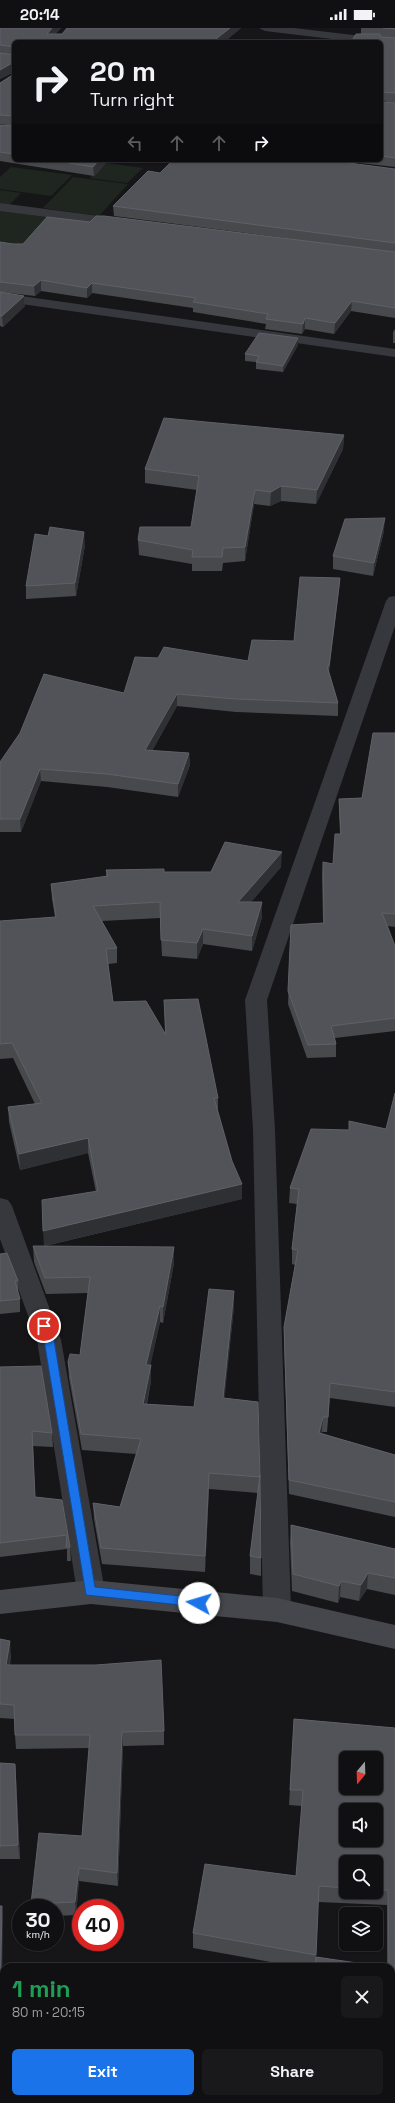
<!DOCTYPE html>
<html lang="en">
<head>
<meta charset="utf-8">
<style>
  :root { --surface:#101012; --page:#19191b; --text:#f1f3f6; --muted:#9c9d9f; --line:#303032; --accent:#1a73e8 }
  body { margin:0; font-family:"Space Grotesk",sans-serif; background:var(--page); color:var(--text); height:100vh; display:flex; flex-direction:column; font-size:15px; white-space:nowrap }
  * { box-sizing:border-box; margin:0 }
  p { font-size:13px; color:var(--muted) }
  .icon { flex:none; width:22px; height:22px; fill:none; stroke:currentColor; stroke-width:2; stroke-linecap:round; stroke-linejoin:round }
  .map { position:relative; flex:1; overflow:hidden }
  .drawer { position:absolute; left:0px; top:1935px; width:395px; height:140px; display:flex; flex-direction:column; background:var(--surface); border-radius:12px 12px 0 0; box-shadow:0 1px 3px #0004,0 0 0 1px var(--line) }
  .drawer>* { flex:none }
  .top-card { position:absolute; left:12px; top:12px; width:371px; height:122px; border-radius:6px; box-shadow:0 1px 3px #0004,0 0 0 1px var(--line); background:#101012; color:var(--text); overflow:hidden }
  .needle { width:26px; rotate:199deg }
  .tools { position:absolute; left:339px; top:1723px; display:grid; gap:8px }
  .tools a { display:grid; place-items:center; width:44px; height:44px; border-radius:6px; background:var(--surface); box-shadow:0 1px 3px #0004,0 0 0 1px var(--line); font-size:20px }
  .speed { position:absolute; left:12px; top:1871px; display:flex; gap:8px; font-size:20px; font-weight:700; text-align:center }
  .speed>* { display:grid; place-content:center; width:52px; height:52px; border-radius:50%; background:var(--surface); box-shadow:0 1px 3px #0004,0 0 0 1px var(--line); line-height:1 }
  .speed small { font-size:10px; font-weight:400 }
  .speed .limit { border:6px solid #d22; background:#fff; color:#111 }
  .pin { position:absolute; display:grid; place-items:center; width:34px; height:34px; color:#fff; margin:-17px; border:2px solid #fff; border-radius:50%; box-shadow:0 1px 4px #0007 }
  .me { position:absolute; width:44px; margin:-22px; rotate:276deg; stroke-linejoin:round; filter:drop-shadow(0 0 3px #0008) }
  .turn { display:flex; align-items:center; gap:14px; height:84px; padding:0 12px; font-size:18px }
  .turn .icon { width:52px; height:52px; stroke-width:2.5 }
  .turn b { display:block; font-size:28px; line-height:34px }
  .lanes { display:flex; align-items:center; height:38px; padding:0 12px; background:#0003; justify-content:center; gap:20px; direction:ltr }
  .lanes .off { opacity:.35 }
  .round { display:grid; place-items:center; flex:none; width:42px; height:42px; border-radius:6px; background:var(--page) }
  .overview { display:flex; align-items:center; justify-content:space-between; height:68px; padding:0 12px }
  h1 { font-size:24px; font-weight:800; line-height:30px; color:#1e9e55 }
  .primary-button { display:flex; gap:8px; margin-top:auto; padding:8px 12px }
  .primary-button a { flex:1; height:46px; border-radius:6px; background:var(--accent); color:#fff; font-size:16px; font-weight:800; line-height:46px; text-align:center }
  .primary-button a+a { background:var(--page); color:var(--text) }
  .status { display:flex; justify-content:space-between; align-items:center; height:28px; padding:0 20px; background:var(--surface); direction:ltr }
  .status svg { height:11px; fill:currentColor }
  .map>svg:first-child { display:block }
  .green { fill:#1e261f }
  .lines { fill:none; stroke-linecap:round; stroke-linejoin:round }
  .street { fill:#37383d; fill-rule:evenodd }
  .secondary { fill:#45474d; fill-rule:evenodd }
  .wall { fill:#47494d; fill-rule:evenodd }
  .shaded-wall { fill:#2f3033 }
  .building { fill:#525359; stroke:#5f6168; fill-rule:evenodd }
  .route { fill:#1a73e8; stroke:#114b97 }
</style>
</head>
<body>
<div class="status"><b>20:14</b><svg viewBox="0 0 49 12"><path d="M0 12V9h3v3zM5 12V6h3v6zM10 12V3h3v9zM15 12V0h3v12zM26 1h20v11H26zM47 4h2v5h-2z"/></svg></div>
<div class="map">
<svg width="395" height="2075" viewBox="0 0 395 2075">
  <rect width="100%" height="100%" fill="#161618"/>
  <path class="green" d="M107,135L143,140L127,155L90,150Z
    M11,139L72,147L51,168L0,161V149Z
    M73,149L128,156L99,188L43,180Z
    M0,162L21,165L9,177L0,175Z
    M0,182L51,190L15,225L0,223Z"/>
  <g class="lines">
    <path class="street" d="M259,0H294L395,12V18L381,17V14H357L265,3Z
      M0,175L122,191L129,195L122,199L0,183Z
      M0,265L395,321V329L0,273Z
      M395,568V598L267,972L275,1102L291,1582L287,1590L277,1594L267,1590L263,1582L253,1102L245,972L386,573L389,569Z
      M0,1170L8,1172L12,1178L61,1312L105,1564L101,1572L91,1576L81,1572L77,1564L37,1312L0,1211Z"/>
    <path class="secondary" d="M91,1552L277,1570L395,1597V1621L277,1594L91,1576L0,1586V1562Z"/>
  </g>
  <path class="wall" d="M0,0H61L55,6H62L67,0H241L224,14H14V44L0,51Z
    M361,0H395V75L381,73V14L361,6Z
    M14,46V98L0,96V55Z
    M381,74L395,75V139L333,132H381Z
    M0,97L14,98V132H109L94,148L0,133Z
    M395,141V290L351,283L334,306L305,301L302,306L265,301L266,296L193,284V280L92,265L87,270L41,263L35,268L0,264V214L13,216H23L90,194L292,211L114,188L113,178L160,145Z
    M0,264L24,268L25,278L3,299L0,298Z
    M395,301V315H393V304Z
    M298,317L283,344L256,341V334L245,333V326Z
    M344,407L343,421L316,476L281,473L270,478L254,476L245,533L223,535L222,543H192V536L139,527L138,512L191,499L197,462L145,455V441Z
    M384,503L373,548L333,541V528Z
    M85,517L76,568L26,571V558Z
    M340,550L339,562L329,644L338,675V688L236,684L177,678L152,723L189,725L190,737L178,769L107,759L41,753L21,804H0V734L124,665L248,633L294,613Z
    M395,705V899L388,898L395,918V1003L335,1010L336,1016V1029L307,1030L288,976L291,897L323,895L322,847L323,834L333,836L340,806L339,784V771L362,770Z
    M281,839L251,874H262V889L252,923L203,916L197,931L162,928L160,890L102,893L117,920V935L108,936L113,974L165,1006L164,972L218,1070V1084L242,1171L45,1218L174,1219V1235L163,1295L160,1294L150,1337L151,1353L147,1376L194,1379L234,1279L224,1370L258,1374L261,1530V1548L250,1546V1528L258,1465L209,1461L205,1544L102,1536L94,1491L93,1475L120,1479L136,1426L82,1422L69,1350L68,1334L80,1327L88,1265L46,1266L34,1234L33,1218H44L96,1164L88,1125L20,1142L9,1094L8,1079L35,1076L13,1030L0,1031V893L55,889L52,871L51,856L106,849V842L164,844H211Z
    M395,1065V1379L330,1370L327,1404H322L321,1405L395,1427V1489L289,1466L284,1314V1299L295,1237L292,1236V1221L297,1176L289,1175L290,1160L349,1102L386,1101Z
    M0,1226L18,1253V1266L20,1271V1284L0,1286Z
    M0,1339L52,1405L53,1419L33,1418L35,1469L62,1472L70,1519L71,1533H67V1521L0,1529Z
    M291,1497L395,1521V1567L367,1561L359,1573L340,1569L338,1575L292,1563L290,1514Z
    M0,1611L11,1627L10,1637L164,1703V1717L123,1718L118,1858L79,1853L76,1887L55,1888V1880H31V1876L82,1808L89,1720L16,1721L15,1707V1691L0,1690Z
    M294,1691L395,1700V1976H391V1939H387V1877L318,1874L316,1929L378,1939H299L193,1920V1905L296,1848L302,1778L289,1777ZM346,1834H376V1864H346Z
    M0,1735L15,1736L16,1750L20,1831H0Z"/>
  <path class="shaded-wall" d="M52,0H61L48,14L47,6Z
    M230,0H241L224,14H212Z
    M14,34V44L0,51V42Z
    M99,132H109L94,148L93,139Z
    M41,252V263L35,268L34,258Z
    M92,255V265L87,270V260Z
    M24,268L25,278L3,299L2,288Z
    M352,273L351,283L334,306L335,295Z
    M305,290V301L302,306L303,296Z
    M298,310V317L283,344V338Z
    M344,407L343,421L316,476L317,462Z
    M281,458V473L270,478L271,464Z
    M255,462L254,476L245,533V519Z
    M385,490L384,503L373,548L374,535Z
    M84,504L85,517L76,568L75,555Z
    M340,550L339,562L328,650L329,638Z
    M177,666V678L145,735V722Z
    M189,725L190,737L178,769V756Z
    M40,741L41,753L21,804L20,791Z
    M282,824L281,839L237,890L238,874Z
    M262,874V889L252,923V908Z
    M203,901V916L197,931V915Z
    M88,1110V1125L20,1142L19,1126Z
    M242,1156V1171L44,1218L43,1203Z
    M174,1219V1235L163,1295V1279Z
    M234,1263V1279L223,1386V1370Z
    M160,1278V1294L147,1353L146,1337Z
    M151,1337V1353L143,1392V1376Z
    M323,1389L322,1404L319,1420V1405Z
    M209,1445V1461L205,1544V1528Z
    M368,1545L367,1561L359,1573L361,1557Z
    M341,1553L340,1569L338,1575L339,1558Z
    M10,1613L11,1627L7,1650L6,1637Z
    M122,1704L123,1718L118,1858L117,1845Z
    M15,1736L16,1750L20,1831L18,1817Z
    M79,1840V1853L76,1887L75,1874Z
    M2,1878L3,1892L1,2034L0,2027V1977Z
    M78,2071H80V2075H78Z"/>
  <path class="building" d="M0,0H52L47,6H62L67,0H230L212,14H14V19L0,17Z
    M383,0H395V1Z
    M356,6H380L381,9L395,10V65L381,64V14H351Z
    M0,25L14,27V39V34L0,42Z
    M14,46V88L0,87V55Z
    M381,74L395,75V130L381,128Z
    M0,97L14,98V126L0,124Z
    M52,132H99L93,139Z
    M173,132H326L395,141V215L113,178L148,143L160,145Z
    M96,188H104L395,224V280L352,273L335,295L305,290L303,296L266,291L268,286L193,274L196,270L92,255L87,260L41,252L34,258L0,254V214L13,216H23L47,189L90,194Z
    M0,264L24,268L2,288H0Z
    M259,305L298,310L283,338L256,334L259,328L245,326Z
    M164,390L344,407L317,462L281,458L271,464L255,462L245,519L223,520L222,529H192L193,522L138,512L140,499H191L199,448L145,441Z
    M385,490L374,535L333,528L345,491Z
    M50,499L84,504L75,555L26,558L35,506L48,508Z
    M300,549L340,550L329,638H327L338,675L236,671L177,666L145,722L189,725L178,756L107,746L40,741L20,791H0V734L20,705L44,646L124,665L135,629L158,630L164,619L248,633L252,612L294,613Z
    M373,705H395V886L382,885L395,918V990L331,998L336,1016L308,1017L288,963L291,897L324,895L323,834L333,836L335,806H341L339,771L362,770Z
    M225,814L282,824L238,874H262L252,908L203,901L197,915L161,912L160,874L93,878L117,920L106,921L113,974L146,973L166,1007L164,972L198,971L218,1070H214L232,1133L242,1156L43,1203L42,1172L98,1163L88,1110L19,1126L8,1079L42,1075L12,1015L0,1016V893L56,889L51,856L108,848L106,842L164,841V844H211Z
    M395,1065V1364L330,1355L328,1389H323L319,1405L395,1427V1474L289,1452L284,1299L298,1222L292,1221L299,1161L290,1160L311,1101L349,1102V1093L386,1101Z
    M33,1218L174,1219L163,1279L160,1278L146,1337H151L143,1376L194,1379L209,1261L234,1263L223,1370L258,1374L260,1449L209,1445L205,1528L101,1520L93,1475L120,1479L141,1411L81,1406L68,1334L70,1326L80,1327L90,1249L45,1250Z
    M7,1225L18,1253H15L20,1271L0,1273V1226Z
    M41,1338L52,1405L32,1403L35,1469L62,1472L70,1519H66L67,1507L0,1515V1339Z
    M260,1447L261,1530L250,1528Z
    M291,1497L395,1521V1550L368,1545L361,1557L341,1553L339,1558L293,1546Z
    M0,1611L10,1613L6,1637H96L161,1632L164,1703L122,1704L117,1845L79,1840L75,1874L31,1876L39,1805L82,1808L90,1707H15L14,1677L0,1676Z
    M294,1691L395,1700V1961L391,1960V1939H389L388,1862H376V1834H346V1860L319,1858L316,1927L193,1905L205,1836L296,1848L303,1762H290ZM346,1730H376V1760H346ZM346,1782H376V1812H346Z
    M0,1735L15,1736L18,1817L0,1818Z
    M0,1878H2L0,1977Z
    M316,1929L378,1938V1939H315Z
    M0,2021H4V2071H78V2075H0Z
    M146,2071H379L382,2075H145Z"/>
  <path class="route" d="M44,1294L48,1295L54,1312L95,1559L199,1570L203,1571L205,1575L203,1578L199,1579L86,1567L44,1312L39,1298Z"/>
</svg>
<div class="tools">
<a><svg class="needle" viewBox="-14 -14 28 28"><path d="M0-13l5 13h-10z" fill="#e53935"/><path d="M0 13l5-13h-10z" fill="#9c9d9f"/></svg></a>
<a><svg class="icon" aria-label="sound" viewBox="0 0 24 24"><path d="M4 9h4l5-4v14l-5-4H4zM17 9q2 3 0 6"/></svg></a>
<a><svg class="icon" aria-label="search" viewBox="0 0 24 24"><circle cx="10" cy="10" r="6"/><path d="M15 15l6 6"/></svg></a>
<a><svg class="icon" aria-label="layers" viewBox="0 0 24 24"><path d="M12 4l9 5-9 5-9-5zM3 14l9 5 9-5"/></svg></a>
</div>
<div class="speed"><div>30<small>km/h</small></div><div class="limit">40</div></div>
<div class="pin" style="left:44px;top:1298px;background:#d93025"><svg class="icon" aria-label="arrive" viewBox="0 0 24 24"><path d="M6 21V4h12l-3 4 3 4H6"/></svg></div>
<svg class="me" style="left:199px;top:1575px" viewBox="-20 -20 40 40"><circle r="19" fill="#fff"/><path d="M0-13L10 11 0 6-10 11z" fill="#1a73e8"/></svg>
<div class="top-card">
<div class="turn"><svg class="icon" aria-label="right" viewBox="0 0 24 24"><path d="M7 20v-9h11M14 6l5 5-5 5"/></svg><div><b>20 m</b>Turn right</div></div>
<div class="lanes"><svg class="icon off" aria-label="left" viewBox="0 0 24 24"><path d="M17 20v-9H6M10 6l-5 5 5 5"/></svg><svg class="icon off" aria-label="ahead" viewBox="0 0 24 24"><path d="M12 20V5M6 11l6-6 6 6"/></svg><svg class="icon off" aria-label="ahead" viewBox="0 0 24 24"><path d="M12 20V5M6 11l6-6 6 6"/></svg><svg class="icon" aria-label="right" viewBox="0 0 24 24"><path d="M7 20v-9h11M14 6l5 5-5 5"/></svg></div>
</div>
<section class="drawer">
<div class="overview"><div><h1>1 min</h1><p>80 m · 20:15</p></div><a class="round"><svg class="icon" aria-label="close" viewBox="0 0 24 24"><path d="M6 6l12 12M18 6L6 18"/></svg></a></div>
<div class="primary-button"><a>Exit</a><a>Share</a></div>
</section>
</div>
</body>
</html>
